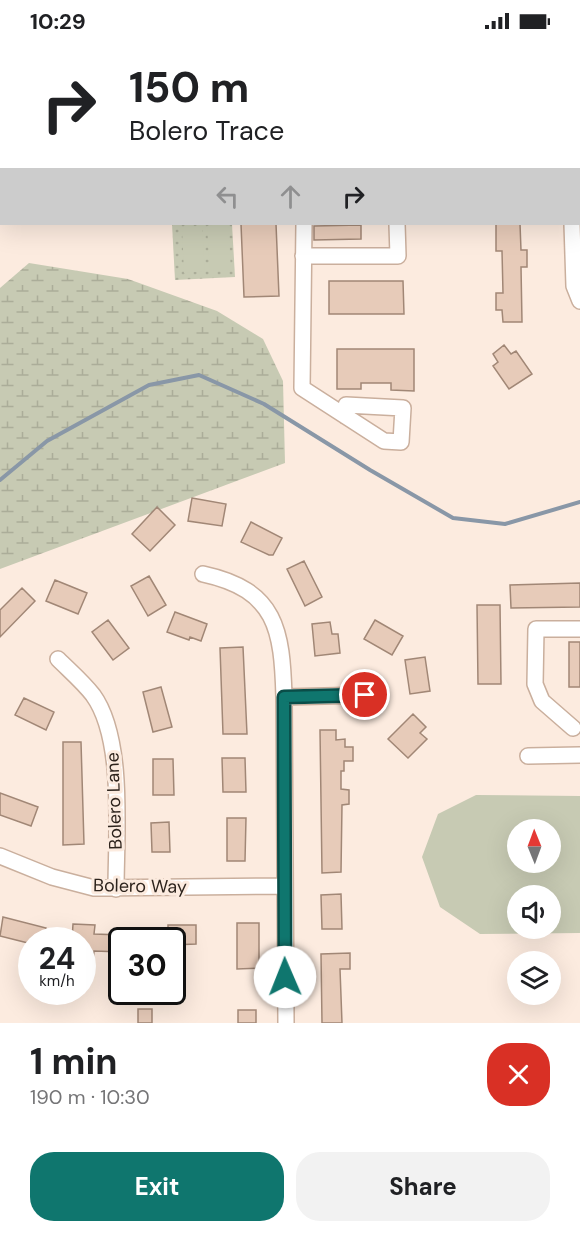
<!DOCTYPE html>
<html lang="en">
<head>
<meta charset="utf-8">
<style>
  :root { --surface:#fff; --page:#f2f2f2; --text:#202124; --muted:#757577; --accent:#0f766e }
  body { margin:0; font-family:"DM Sans",sans-serif; background:var(--page); color:var(--text); height:100vh; display:flex; flex-direction:column; font-size:22px; white-space:nowrap }
  * { box-sizing:border-box; margin:0 }
  p { font-size:20px; color:var(--muted) }
  .icon { flex:none; width:33px; height:33px; fill:none; stroke:currentColor; stroke-width:2; stroke-linecap:round; stroke-linejoin:round }
  .map { position:relative; height:981px; overflow:hidden }
  .details { display:flex; flex-direction:column; background:var(--surface); flex:1 }
  .details>* { flex:none }
  .hud { position:absolute; left:0px; top:0px; width:580px; height:183px; box-shadow:0 6px 24px #0002; background:#fff; color:var(--text); overflow:hidden }
  .needle { width:39px; rotate:359deg }
  .fabs { position:absolute; left:507px; top:777px; display:grid; gap:12px }
  .fabs a { display:grid; place-items:center; width:54px; height:54px; border-radius:50%; background:var(--surface); box-shadow:0 6px 24px #0002; font-size:30px }
  .speed { position:absolute; left:18px; top:885px; display:flex; gap:12px; font-size:30px; font-weight:700; text-align:center }
  .speed>* { display:grid; place-content:center; width:78px; height:78px; border-radius:50%; background:var(--surface); box-shadow:0 6px 24px #0002; line-height:1 }
  .speed small { font-size:15px; font-weight:400 }
  .speed .limit { border:3px solid #111; border-radius:9px; background:#fff; color:#111 }
  .pin { position:absolute; display:grid; place-items:center; width:51px; height:51px; color:#fff; margin:-26px; border:3px solid #fff; border-radius:50%; box-shadow:0 2px 6px #0007 }
  .me { position:absolute; width:66px; margin:-33px; rotate:359deg; stroke-linejoin:round; filter:drop-shadow(0 0 4px #0008) }
  .turn { display:flex; align-items:center; gap:21px; height:126px; padding:0 30px; font-size:27px }
  .turn .icon { width:78px; height:78px; stroke-width:2.5 }
  .turn b { display:block; font-size:42px; line-height:51px }
  .lanes { display:flex; align-items:center; height:57px; padding:0 30px; background:#0003; justify-content:center; gap:30px; direction:ltr }
  .lanes .off { opacity:.35 }
  .round { display:grid; place-items:center; flex:none; width:63px; height:63px; border-radius:24px; background:var(--page) }
  .headline { display:flex; align-items:center; justify-content:space-between; height:102px; padding:0 30px }
  h1 { font-size:36px; font-weight:700; line-height:45px }
  .cta { display:flex; gap:12px; margin-top:auto; padding:12px 30px }
  .cta a { flex:1; height:69px; border-radius:24px; background:var(--accent); color:#fff; font-size:24px; font-weight:700; line-height:69px; text-align:center }
  .cta a+a { background:var(--page); color:var(--text) }
  .status { display:flex; justify-content:space-between; align-items:center; height:42px; padding:0 30px; background:var(--surface); direction:ltr }
  .status svg { height:16px; fill:currentColor }
  .map>svg:first-child { display:block }
  .wetland { fill:url(#wetland-marsh) }
  .park { fill:url(#park-dots) }
  .pitch { fill:#c7cab3; fill-rule:evenodd }
  .lines { fill:none; stroke-linecap:round; stroke-linejoin:round }
  .stream { stroke:#8997a7; stroke-width:4 }
  .building { fill:#e7cbb9; stroke:#a18776; stroke-width:1.5 }
  .street-casing { stroke:#caaf9d; stroke-width:18 }
  .street { stroke:#fff; stroke-width:15 }
  .route-casing { stroke:#0a4d48; stroke-width:15 }
  .route { stroke:#0f766e; stroke-width:10 }
  .labels { text-anchor:middle; dominant-baseline:central; stroke-width:6; stroke-linejoin:round; paint-order:stroke }
  .street-label { font-size:18px; fill:#2d231c; stroke:#fcebdf }
</style>
</head>
<body>
<div class="status"><b>10:29</b><svg viewBox="0 0 49 12"><path d="M0 12V9h3v3zM5 12V6h3v6zM10 12V3h3v9zM15 12V0h3v12zM26 1h20v11H26zM47 4h2v5h-2z"/></svg></div>
<div class="map">
<svg width="580" height="981" viewBox="0 0 580 981">
  <defs>
    <pattern id="wetland-marsh" width="20" height="14" patternUnits="userSpaceOnUse" patternTransform="scale(1.5)"><rect width="20" height="14" fill="#c7cab3"/><path d="M1 5h8M5 5V1M11 12h8M15 12V8" fill="none" stroke="#abad99"/></pattern>
    <pattern id="park-dots" width="8" height="8" patternUnits="userSpaceOnUse" patternTransform="scale(1.5)"><rect width="8" height="8" fill="#c7cab3"/><path d="M2 2h.1M6 6h.1" fill="none" stroke="#abad99" stroke-width="1.8" stroke-linecap="round"/></pattern>
  </defs>
  <rect width="100%" height="100%" fill="#fcebdf"/>
  <path class="wetland" d="M29,221L128,237L217,269L263,297L283,339L285,421L0,527V246Z"/>
  <path class="park" d="M172,182H232L235,235L175,238Z"/>
  <path class="pitch" d="M228,182L231,228L210,229L207,184Z
    M202,184L205,229L184,231L182,185Z
    M476,753L580,754V891L480,892L440,865L422,815L438,772ZM518,788H550V820H518ZM518,854H550V886H518Z"/>
  <g class="lines">
    <path class="stream" d="M0,438L47,399L149,343L199,333L264,362L370,428L453,476L505,482L580,460"/>
  </g>
  <path class="building" d="M241,182H276L279,254L244,255Z
    M496,182H520L521,208H527V225H521L522,280H503L502,268H496V251H503L502,209H496Z
    M361,183V197L314,198V184Z
    M329,239H403L404,272H329Z
    M504,303L511,312L516,309L532,332L509,347L493,324L498,320L493,312Z
    M337,307H414V349L391,348V341H361V347H337Z
    M192,456L226,462L222,484L188,479Z
    M157,465L175,483L150,509L132,492Z
    M251,480L282,496L273,513H269L241,500Z
    M304,519L322,555L305,564L287,527Z
    M149,534L166,563L148,574L131,544Z
    M55,538L87,551L78,572L46,559Z
    M580,541V565L511,566L510,543Z
    M22,546L35,559L0,595V568Z
    M477,563H500L501,642H478Z
    M175,570L207,582L201,599L190,595L189,598L167,590Z
    M108,578L129,606L113,618L92,590Z
    M375,578L403,594L392,613L364,597Z
    M330,580L332,592H338L340,611L315,614L312,582Z
    M569,600H580V645H569Z
    M243,605L247,692H223L220,606Z
    M425,615L430,649L410,652L405,618Z
    M161,645L172,685L153,690L143,650Z
    M24,656L54,670L46,688L15,673Z
    M413,672L426,685L420,691L427,697L408,716L388,697Z
    M320,688H336V698L345,697V705H353V719H344V729H341V747L349,748V762L342,763L341,830L322,831Z
    M63,700H81L84,802L63,803Z
    M222,716H245L246,750H223Z
    M153,717H173L174,753H153Z
    M0,751L38,765L31,784L0,773Z
    M227,776H246L245,819H227Z
    M169,780L170,810H152L151,781Z
    M341,852L342,887H322L321,853Z
    M3,875L46,886L43,898H32V902L0,894Z
    M237,881H259V926L237,927Z
    M73,882L95,883L94,892L122,893V910L94,909L93,919H82V898H72Z
    M168,883H196V902L172,903V898H168Z
    M350,911V927H340L342,981H322L321,912Z
    M138,967H152V981H138Z
    M238,968H256V981H238Z"/>
  <g class="lines">
    <defs>
      <path id="street" d="M569,0V2
        M49,2L50,0
        M112,2L113,0
        M332,2L333,0
        M0,52L2,50
        M0,116H2
        M304,182L302,346L384,399L401,400L403,366L346,363L345,374
        M572,182L574,244L580,259
        M303,214H398L397,182
        M203,532C277,548 282,588 284,655L286,981
        M58,617C70,629 83,640 93,653C125,697 116,793 116,847
        M284,655L365,653
        M573,686L542,659L535,642L536,587H580
        M528,714L580,713
        M0,814L52,835L94,846L284,844"/>
    </defs>
    <use href="#street" class="street-casing"/>
    <use href="#street" class="street"/>
  </g>
  <g class="lines">
    <defs>
      <path id="route" d="M285,935L284,655L365,653"/>
    </defs>
    <use href="#route" class="route-casing"/>
    <use href="#route" class="route"/>
  </g>
  <g class="labels">
    <g class="street-label">
      <text transform="translate(114 759) rotate(-92)">Bolero Lane</text>
      <text transform="translate(140 844) rotate(1)">Bolero Way</text>
    </g>
  </g>
</svg>
<div class="fabs">
<a><svg class="needle" viewBox="-14 -14 28 28"><path d="M0-13l5 13h-10z" fill="#e53935"/><path d="M0 13l5-13h-10z" fill="#757577"/></svg></a>
<a><svg class="icon" aria-label="sound" viewBox="0 0 24 24"><path d="M4 9h4l5-4v14l-5-4H4zM17 9q2 3 0 6"/></svg></a>
<a><svg class="icon" aria-label="layers" viewBox="0 0 24 24"><path d="M12 4l9 5-9 5-9-5zM3 14l9 5 9-5"/></svg></a>
</div>
<div class="speed"><div>24<small>km/h</small></div><div class="limit">30</div></div>
<div class="pin" style="left:365px;top:653px;background:#d93025"><svg class="icon" aria-label="arrive" viewBox="0 0 24 24"><path d="M6 21V4h12l-3 4 3 4H6"/></svg></div>
<svg class="me" style="left:285px;top:935px" viewBox="-20 -20 40 40"><circle r="19" fill="#fff"/><path d="M0-13L10 11 0 6-10 11z" fill="#0f766e"/></svg>
<div class="hud">
<div class="turn"><svg class="icon" aria-label="right" viewBox="0 0 24 24"><path d="M7 20v-9h11M14 6l5 5-5 5"/></svg><div><b>150 m</b>Bolero Trace</div></div>
<div class="lanes"><svg class="icon off" aria-label="left" viewBox="0 0 24 24"><path d="M17 20v-9H6M10 6l-5 5 5 5"/></svg><svg class="icon off" aria-label="ahead" viewBox="0 0 24 24"><path d="M12 20V5M6 11l6-6 6 6"/></svg><svg class="icon" aria-label="right" viewBox="0 0 24 24"><path d="M7 20v-9h11M14 6l5 5-5 5"/></svg></div>
</div>
</div>
<section class="details">
<div class="headline"><div><h1>1 min</h1><p>190 m · 10:30</p></div><a class="round" style="background:#d93025;color:#fff"><svg class="icon" aria-label="close" viewBox="0 0 24 24"><path d="M6 6l12 12M18 6L6 18"/></svg></a></div>
<div class="cta"><a>Exit</a><a>Share</a></div>
</section>
</body>
</html>
